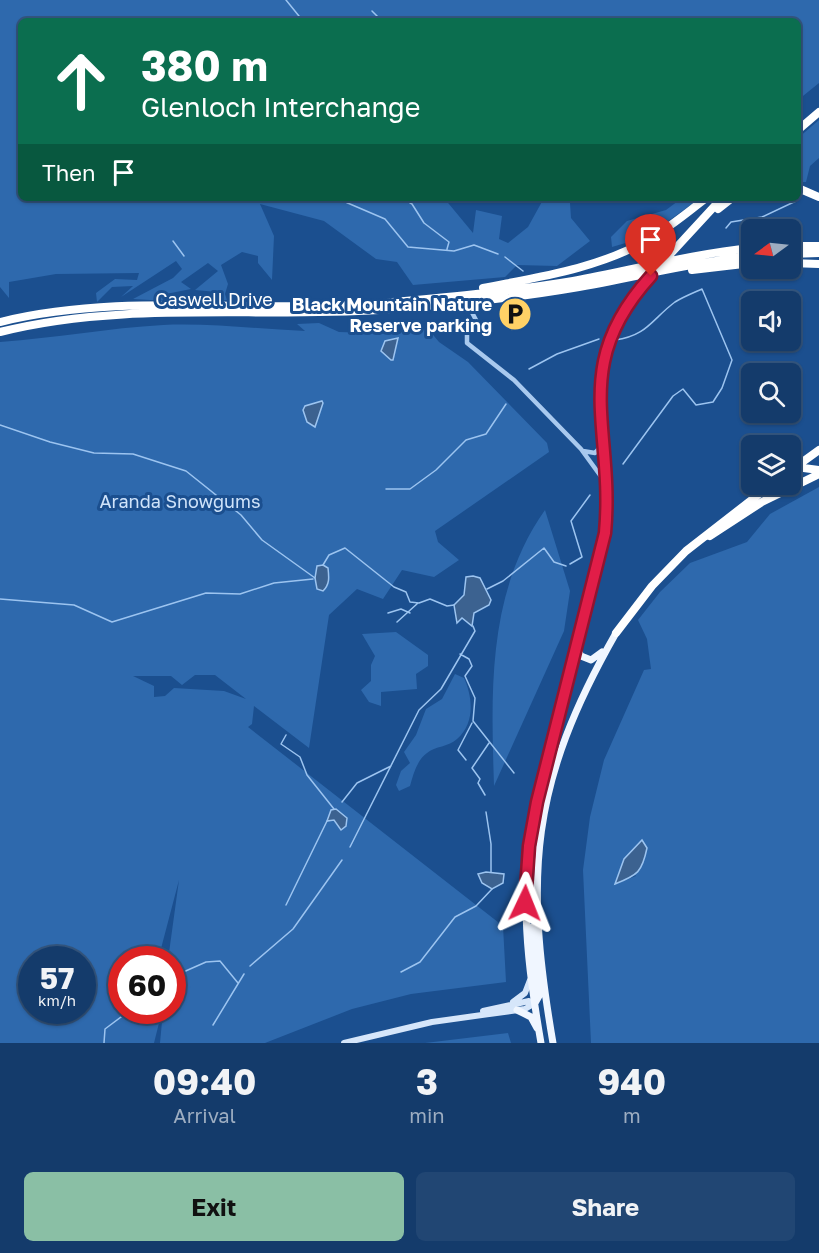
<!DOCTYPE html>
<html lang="en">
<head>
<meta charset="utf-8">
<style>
  :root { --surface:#143b6b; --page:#214673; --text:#f1f3f6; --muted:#9dadc1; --line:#33557e; --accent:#8abfa5 }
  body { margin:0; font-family:"Golos Text",sans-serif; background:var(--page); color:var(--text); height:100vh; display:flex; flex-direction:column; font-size:22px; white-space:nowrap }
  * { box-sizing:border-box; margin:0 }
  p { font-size:20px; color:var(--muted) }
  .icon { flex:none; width:33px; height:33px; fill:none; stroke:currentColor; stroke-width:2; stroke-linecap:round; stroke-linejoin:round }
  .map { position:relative; height:1043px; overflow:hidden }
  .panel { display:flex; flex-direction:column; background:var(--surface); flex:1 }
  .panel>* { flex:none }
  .hud { position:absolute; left:18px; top:18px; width:783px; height:183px; border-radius:9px; box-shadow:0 2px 4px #0004,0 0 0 2px var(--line); background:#0b6e4f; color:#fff; overflow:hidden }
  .needle { width:39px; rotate:255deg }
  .controls { position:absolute; left:741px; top:219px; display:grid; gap:12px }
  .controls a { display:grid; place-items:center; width:60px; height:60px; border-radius:9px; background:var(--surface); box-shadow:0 2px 4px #0004,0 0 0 2px var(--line); font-size:30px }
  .speed { position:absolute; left:18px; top:946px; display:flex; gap:12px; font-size:30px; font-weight:700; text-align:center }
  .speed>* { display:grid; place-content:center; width:78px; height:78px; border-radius:50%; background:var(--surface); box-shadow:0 2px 4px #0004,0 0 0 2px var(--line); line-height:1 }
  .speed small { font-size:15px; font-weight:400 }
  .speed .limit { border:9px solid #d22; background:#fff; color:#111 }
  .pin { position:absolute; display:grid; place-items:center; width:51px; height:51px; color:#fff; margin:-62px -26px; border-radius:50% 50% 50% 0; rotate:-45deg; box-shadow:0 0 6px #0007 }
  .pin .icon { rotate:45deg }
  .me { position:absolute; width:66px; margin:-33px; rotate:2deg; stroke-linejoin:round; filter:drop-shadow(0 0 4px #0008) }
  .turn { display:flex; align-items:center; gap:21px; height:126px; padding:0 24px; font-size:27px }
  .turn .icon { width:78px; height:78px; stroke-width:2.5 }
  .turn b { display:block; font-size:42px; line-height:51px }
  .then { display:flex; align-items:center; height:57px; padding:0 24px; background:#0003; gap:12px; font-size:22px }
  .eta { display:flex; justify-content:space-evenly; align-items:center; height:102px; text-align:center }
  .eta b { font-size:36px; font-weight:700; line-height:42px }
  .action { display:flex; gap:12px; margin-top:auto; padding:12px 24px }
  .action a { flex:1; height:69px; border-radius:9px; background:var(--accent); color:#111; font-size:24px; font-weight:700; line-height:69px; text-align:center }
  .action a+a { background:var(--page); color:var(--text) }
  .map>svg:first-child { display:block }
  .green { fill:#2e69ad; fill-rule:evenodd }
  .water { fill:#3c6290; stroke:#9cc4f0; stroke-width:1.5 }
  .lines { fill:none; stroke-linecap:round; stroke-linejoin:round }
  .stream { stroke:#9cc4f0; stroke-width:1.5 }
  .minor { stroke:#a9c9ee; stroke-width:4.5 }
  .secondary { stroke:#d6e6fa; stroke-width:6 }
  .primary { stroke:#f0f6ff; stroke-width:7 }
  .motorway { stroke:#fff; stroke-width:8 }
  .route-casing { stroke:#92132f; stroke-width:15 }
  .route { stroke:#e11d48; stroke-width:10 }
  .labels { text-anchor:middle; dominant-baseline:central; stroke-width:6; stroke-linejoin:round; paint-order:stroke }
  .street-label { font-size:18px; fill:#fff; stroke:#1b4f8f }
  .poi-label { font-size:18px; font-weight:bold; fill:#fff; stroke:#1b4f8f; text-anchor:end }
  .park-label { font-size:18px; fill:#cfe3fa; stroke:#1b4f8f }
</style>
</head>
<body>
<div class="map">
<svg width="819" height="1043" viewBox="0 0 819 1043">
  <rect width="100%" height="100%" fill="#1b4f8f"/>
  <path class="green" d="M0,0H819V83L798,100V21H21V198H444L473,233L476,210L502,216L499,239L508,243L528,227L544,198H548L570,203L571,218L590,241L557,266L517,265L505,277L413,285L397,262L376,259L324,221L260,204L274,236L272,280L258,263V256L242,252L221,265L228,284L225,294L227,300L197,302L217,292L195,290L218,271L208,263L181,282L191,289L161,295L185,302L133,299L173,278L182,269L176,261L121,297L133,286L112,287L97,302L96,293L115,279L137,280L139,273L56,274L9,282V298L0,287Z
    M819,120V158L810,166L806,182H798V138Z
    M682,198H700L656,230L644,231L629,242L612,247L611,237L627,221L666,210Z
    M319,323L339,332L400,334L409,324L429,330L439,342L468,362L547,443L549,452L435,531L438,542L459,560L434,577L402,570L383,599L357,589L329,615L309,748L254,706L252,724L248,727L503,926L506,982L411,994L352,1009L265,1043H160L163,1011H172V960H168L179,880L158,960H122V1011H162L154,1043H0V342C55,338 109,328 163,325C210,323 258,329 305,331L297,324ZM195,675H215L246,699L224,691L174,688L165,696L154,697V686L133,676H171L182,685ZM32,960H82V1011H32Z
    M819,487V1043H591L583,870L590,817L604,760L644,670L651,669L647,639L638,620L660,592L690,563L747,542L770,514ZM624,859L636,876L616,884L615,883Z
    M545,510L570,591L564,631L494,786C491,691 487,592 545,510Z
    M396,632L428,655V666L416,674L417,689L381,692V706L369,702L361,690L371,681V665L375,656L362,634Z
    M455,674L464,678C473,698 475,723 457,739C449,747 435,746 427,753C417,760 413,775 410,786L399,791L396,785L401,771L410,763L404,752L416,735L426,709L442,699Z
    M508,1033L511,1043H425Z"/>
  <path class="water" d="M398,338L393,360H391L381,351L385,341Z
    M322,401L323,403L315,427L307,422L303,410L305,406Z
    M323,565L328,568C329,577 330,584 323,591L317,589L315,578L317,566Z
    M473,576L480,578L491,600L489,605L474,613L472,626L462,618L457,623L454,605L464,595L466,577Z
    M336,809L347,818L346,826L341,830L334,820L327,821L331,810Z
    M642,840L647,848C642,872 638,875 615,884L624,859Z
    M486,872L504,874L503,883L492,889L482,883L478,874Z"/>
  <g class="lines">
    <path class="stream" d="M286,0L303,21
      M372,11L382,21
      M336,198L385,219L408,247L454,251L474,245L498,254
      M402,198L412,204L424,223L449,242L447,249
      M726,228L731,222L762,217L796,201
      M173,241L184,256
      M505,257L523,271
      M615,340C647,336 652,319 675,302C683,297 693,293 702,289L732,360L722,388L713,402L696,405L683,389L673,396L623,464
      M529,369L557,354L599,339
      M0,425L50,442L94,453L133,454L186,471L241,515L262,540L315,578
      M386,489H410L436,470L466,440L486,434L506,404
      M570,564L582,557L571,521L590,495
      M323,565L329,555L345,548L394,587L406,592L410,602L419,603L430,599L447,606L454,605
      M487,589L503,581L544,548L554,562L566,566
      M0,599L74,605L112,622L206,593L240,594L274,583L313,579
      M388,613L401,609L410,613
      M397,622L418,603
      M460,654L469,659L472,666L465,676L475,698L473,721L514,773
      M286,735L281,744L300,757L307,775L334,809
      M466,760L458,750L472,723
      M485,795L478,783L480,779L472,768L489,743
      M342,802L357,783L391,766
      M486,812L491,844V872
      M350,847L419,710L441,689L475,631L473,626
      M286,905L327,821
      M250,966L293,929L342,860
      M401,972L420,962L455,917L476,906L492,889
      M172,977L206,962L220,961L238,983
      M213,1025L244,974
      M104,1043L105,1029L129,1011"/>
    <path class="minor" d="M467,303L476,320L467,331V343L514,380L581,449L605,482
      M583,451L595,453L603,444"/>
    <path class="secondary" d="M513,1002L525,993L530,980
      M483,1011L529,1001L535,1003
      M344,1043L432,1022L525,1009L535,1003"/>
    <path class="primary" d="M577,649L581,656L591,660L602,652
      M532,927L539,996L535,1003
      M517,1010L531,1017L537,1028
      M541,1043C531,985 523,929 527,870C533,787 563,706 583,625
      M553,1043C524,874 530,784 616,633"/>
    <path class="motorway" d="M798,130L819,112
      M798,188L819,197
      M718,209L732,198
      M790,246H819
      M790,254L819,253
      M663,262L722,198
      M790,263L819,264
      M692,270L752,263
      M483,288C538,277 596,269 646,241C668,229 687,213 706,198
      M0,322C122,292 247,313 370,304C438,298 507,292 573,281C633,270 691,254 752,248
      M0,332C122,301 254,318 379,310C444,305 509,299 573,288C633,278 691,262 752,256
      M796,467L819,470
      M790,471L819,450
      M710,536L762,502L819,474
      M583,625C594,584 606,543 607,500C610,398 573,361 653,273
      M616,633L652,586L686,551L772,484"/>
  </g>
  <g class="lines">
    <defs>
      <path id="route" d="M525,903L529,846L537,802L605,533C615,427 568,367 651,276"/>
    </defs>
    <use href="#route" class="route-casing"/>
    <use href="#route" class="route"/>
  </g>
  <defs>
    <symbol id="parking-disc" viewBox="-11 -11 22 22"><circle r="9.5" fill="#ffd166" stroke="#1b4f8f"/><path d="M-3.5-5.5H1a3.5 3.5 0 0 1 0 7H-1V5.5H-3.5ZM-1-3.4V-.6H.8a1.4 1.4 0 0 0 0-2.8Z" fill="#111"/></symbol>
  </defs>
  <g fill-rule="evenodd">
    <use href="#parking-disc" x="496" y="295" width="38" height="38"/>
  </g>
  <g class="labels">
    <g class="street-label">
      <text x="214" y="299">Caswell Drive</text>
    </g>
    <g class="poi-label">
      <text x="492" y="304">Black Mountain Nature<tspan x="492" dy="21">Reserve parking</tspan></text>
    </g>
    <g class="park-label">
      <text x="180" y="501">Aranda Snowgums</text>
    </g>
  </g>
</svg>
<div class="controls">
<a><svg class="needle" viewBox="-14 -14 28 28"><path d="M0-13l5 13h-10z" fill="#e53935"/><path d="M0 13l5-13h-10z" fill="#9dadc1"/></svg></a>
<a><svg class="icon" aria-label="sound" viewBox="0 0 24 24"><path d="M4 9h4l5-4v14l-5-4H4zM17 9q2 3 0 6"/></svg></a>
<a><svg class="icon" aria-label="search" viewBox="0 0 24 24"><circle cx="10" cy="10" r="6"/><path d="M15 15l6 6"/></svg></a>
<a><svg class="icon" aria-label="layers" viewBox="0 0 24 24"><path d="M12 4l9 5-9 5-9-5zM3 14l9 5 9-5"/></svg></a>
</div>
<div class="speed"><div>57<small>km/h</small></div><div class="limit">60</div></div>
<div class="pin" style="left:651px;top:276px;background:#d93025"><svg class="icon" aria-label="arrive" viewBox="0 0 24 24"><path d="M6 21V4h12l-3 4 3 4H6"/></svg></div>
<svg class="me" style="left:525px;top:903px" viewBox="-20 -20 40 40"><path d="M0-17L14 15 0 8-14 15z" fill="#e11d48" stroke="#fff" stroke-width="4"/></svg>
<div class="hud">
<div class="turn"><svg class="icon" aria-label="ahead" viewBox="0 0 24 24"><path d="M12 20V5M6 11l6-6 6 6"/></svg><div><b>380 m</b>Glenloch Interchange</div></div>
<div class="then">Then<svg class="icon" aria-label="arrive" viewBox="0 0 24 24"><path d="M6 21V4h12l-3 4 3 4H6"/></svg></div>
</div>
</div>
<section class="panel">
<div class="eta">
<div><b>09:40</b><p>Arrival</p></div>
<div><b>3</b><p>min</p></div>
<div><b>940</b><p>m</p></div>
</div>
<div class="action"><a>Exit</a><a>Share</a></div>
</section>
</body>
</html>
